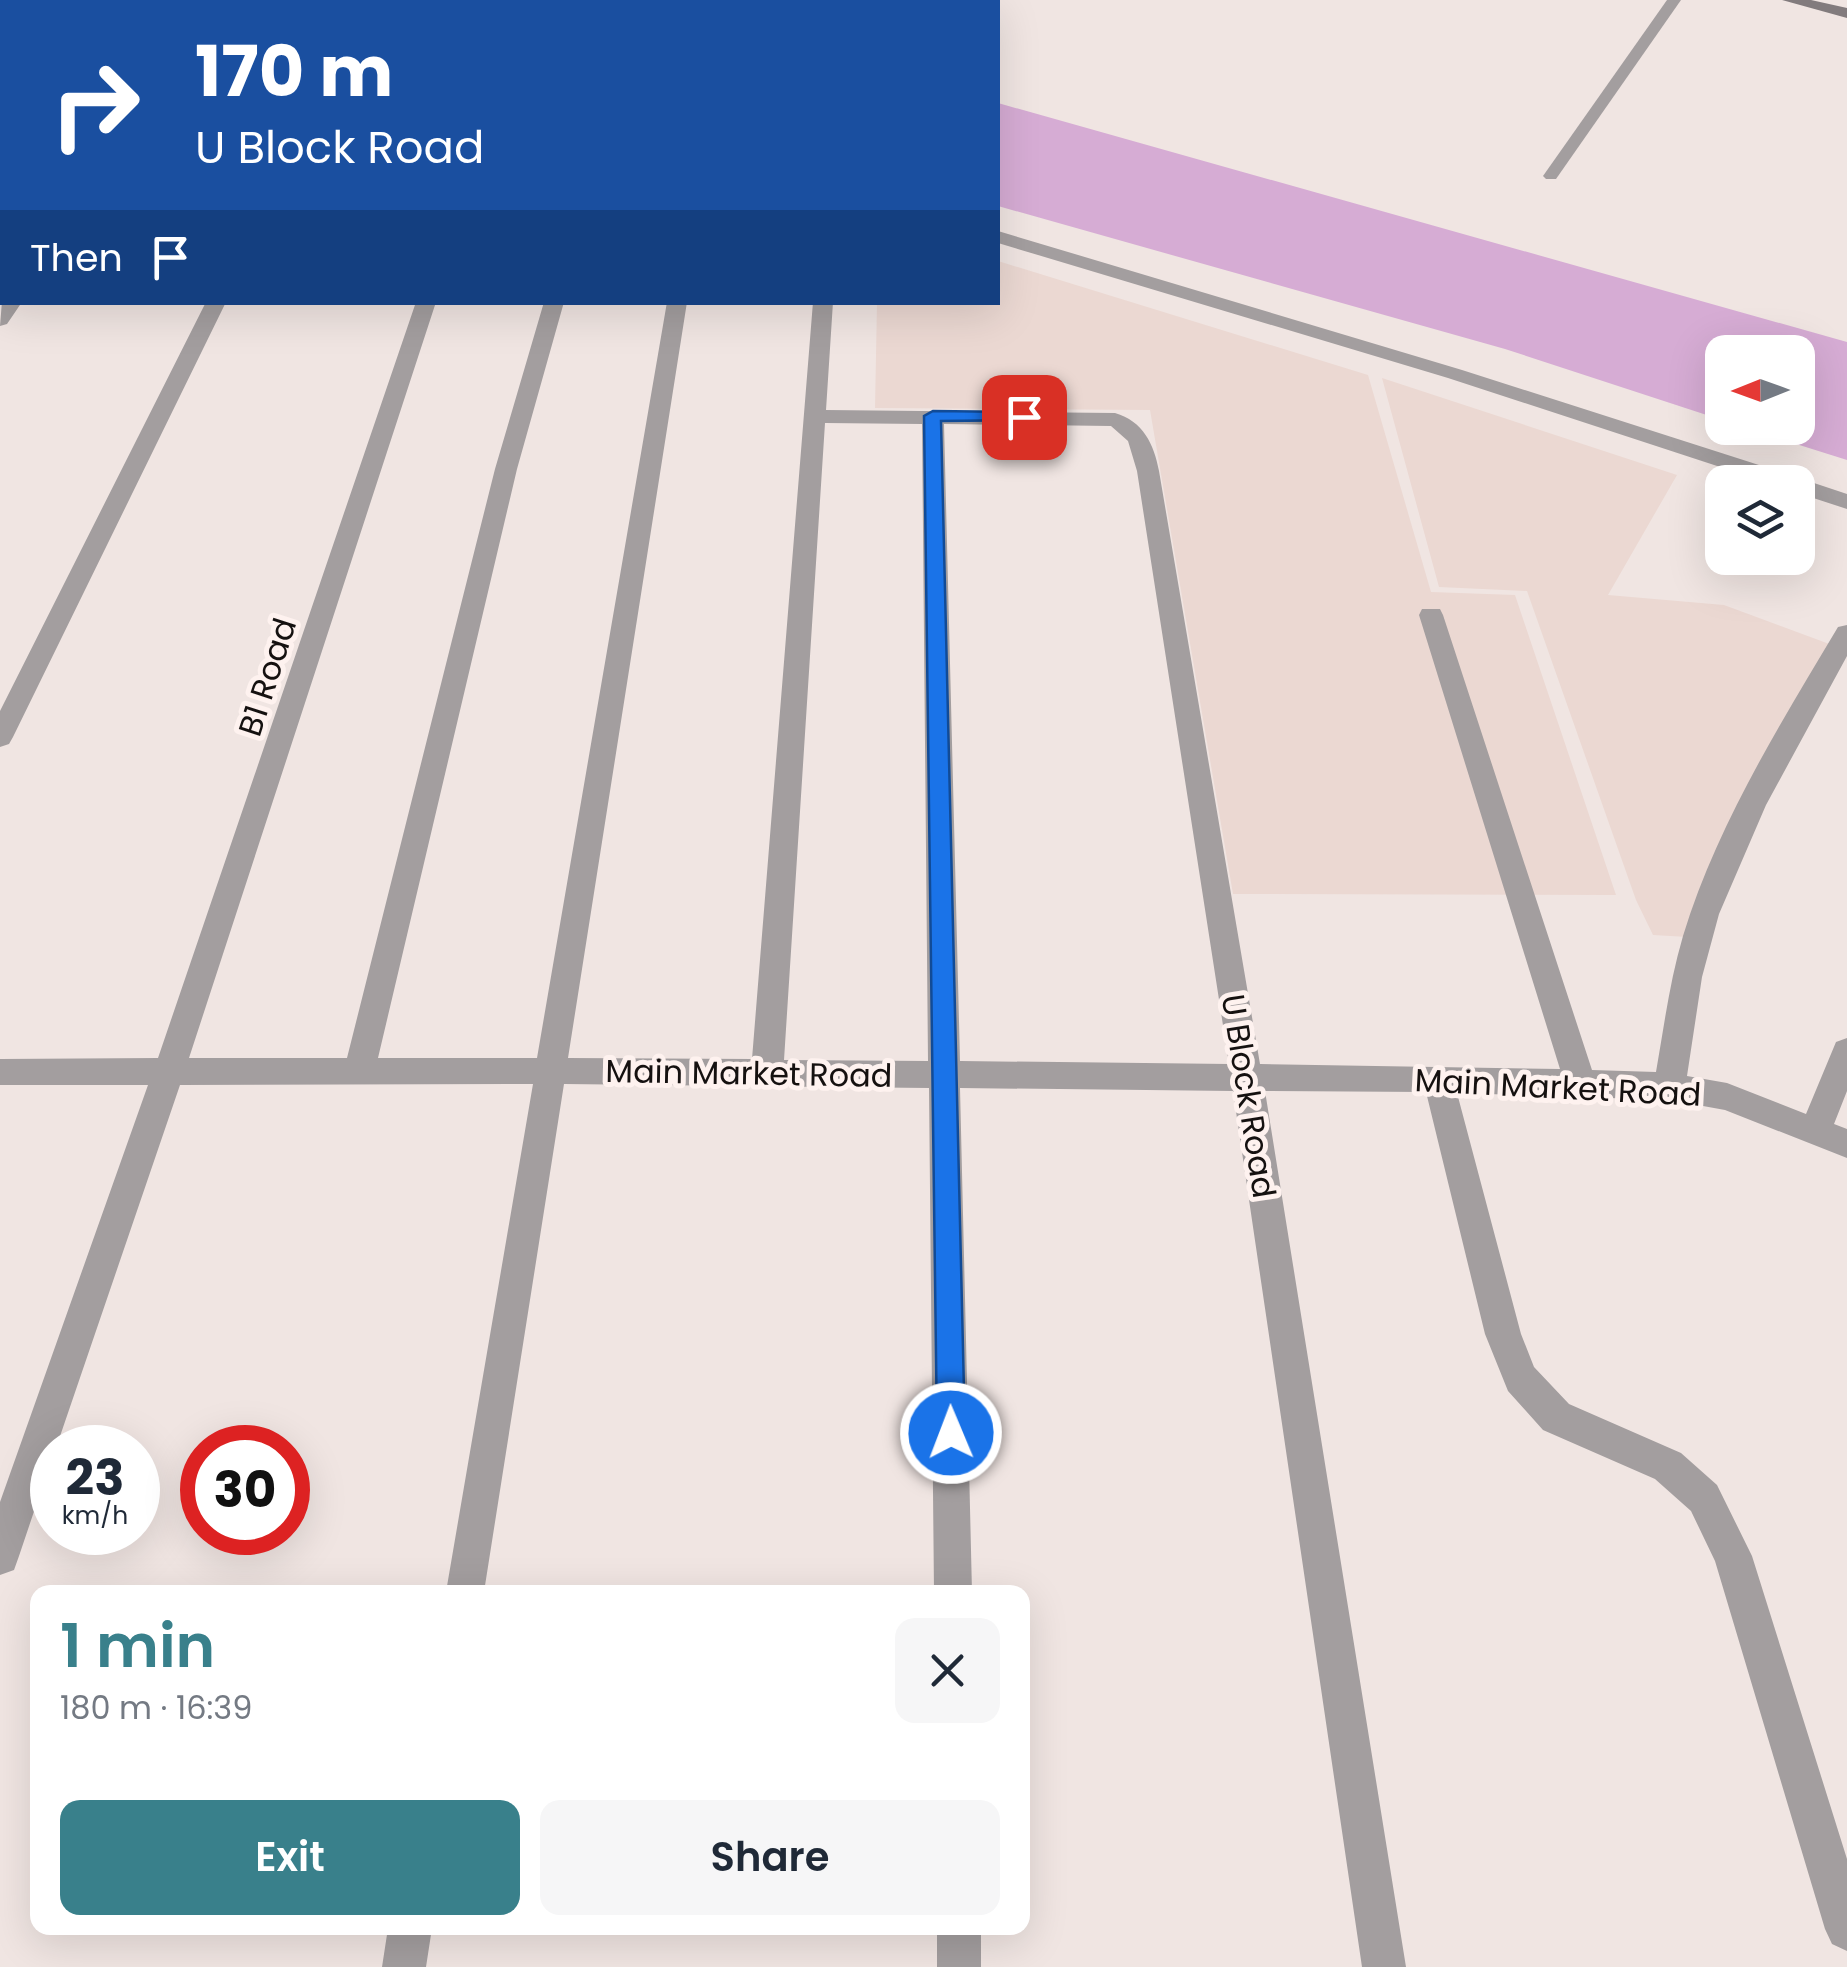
<!DOCTYPE html>
<html lang="en">
<head>
<meta charset="utf-8">
<style>
  :root { --surface:#fff; --page:#f6f6f7; --text:#1f2937; --muted:#747a83; --accent:#39808b }
  body { margin:0; font-family:Poppins,sans-serif; background:var(--page); color:var(--text); height:100vh; display:flex; flex-direction:column; font-size:38px; white-space:nowrap }
  * { box-sizing:border-box; margin:0 }
  p { font-size:32px; color:var(--muted) }
  .icon { flex:none; width:55px; height:55px; fill:none; stroke:currentColor; stroke-width:2; stroke-linecap:round; stroke-linejoin:round }
  .map { position:relative; flex:1; overflow:hidden }
  .sheet { position:absolute; left:30px; top:1585px; width:1000px; height:350px; display:flex; flex-direction:column; background:var(--surface); border-radius:20px; box-shadow:0 10px 40px #0002 }
  .sheet>* { flex:none }
  .banner { position:absolute; left:0px; top:0px; width:1000px; height:305px; box-shadow:0 10px 40px #0002; background:#1a4fa0; color:#fff; overflow:hidden }
  .needle { width:65px; rotate:269deg }
  .tools { position:absolute; left:1705px; top:335px; display:grid; gap:20px }
  .tools a { display:grid; place-items:center; width:110px; height:110px; border-radius:20px; background:var(--surface); box-shadow:0 10px 40px #0002; font-size:50px }
  .speed { position:absolute; left:30px; top:1425px; display:flex; gap:20px; font-size:50px; font-weight:700; text-align:center }
  .speed>* { display:grid; place-content:center; width:130px; height:130px; border-radius:50%; background:var(--surface); box-shadow:0 10px 40px #0002; line-height:1 }
  .speed small { font-size:25px; font-weight:400 }
  .speed .limit { border:15px solid #d22; background:#fff; color:#111 }
  .pin { position:absolute; display:grid; place-items:center; width:85px; height:85px; color:#fff; margin:-42px; border-radius:20px; box-shadow:0 5px 15px #0006 }
  .me { position:absolute; width:110px; margin:-55px; rotate:359deg; stroke-linejoin:round; filter:drop-shadow(0 0 8px #0008) }
  .turn { display:flex; align-items:center; gap:35px; height:210px; padding:0 30px; font-size:45px }
  .turn .icon { width:130px; height:130px; stroke-width:2.5 }
  .turn b { display:block; font-size:70px; line-height:85px }
  .then { display:flex; align-items:center; height:95px; padding:0 30px; background:#0003; gap:20px; font-size:38px }
  .round { display:grid; place-items:center; flex:none; width:105px; height:105px; border-radius:20px; background:var(--page) }
  .head { display:flex; align-items:center; justify-content:space-between; height:170px; padding:0 30px }
  h1 { font-size:60px; font-weight:600; line-height:75px; color:var(--accent) }
  .primary-button { display:flex; gap:20px; margin-top:auto; padding:20px 30px }
  .primary-button a { flex:1; height:115px; border-radius:20px; background:var(--accent); color:#fff; font-size:40px; font-weight:600; line-height:115px; text-align:center }
  .primary-button a+a { background:var(--page); color:var(--text) }
  .map>svg:first-child { display:block }
  .built { fill:#ebd8d2 }
  .water { fill:#d6acd4 }
  .lines { fill:none; stroke-linecap:round; stroke-linejoin:round }
  .lane { fill:#a39e9f; fill-rule:evenodd }
  .street { fill:#a39e9f; fill-rule:evenodd }
  .secondary { fill:#827b7d; fill-rule:evenodd }
  .route { fill:#1a73e8; stroke:#114b97; stroke-width:2.5 }
  .labels { text-anchor:middle; dominant-baseline:central; stroke-width:10; stroke-linejoin:round; paint-order:stroke }
  .street-label { font-size:32px; fill:#151110; stroke:#fef2ef }
</style>
</head>
<body>
<div class="map">
<svg width="1847" height="1967" viewBox="0 0 1847 1967">
  <rect width="100%" height="100%" fill="#f0e5e2"/>
  <path class="built" d="M998,261L1368,375L1431,592L1515,595L1616,895L1233,894L1150,410L875,408L877,303L998,302Z
    M1382,378L1677,475L1608,595L1724,605L1832,645L1705,938L1653,935L1636,900L1527,591L1439,587Z"/>
  <path class="water" d="M998,103L1847,342V460L1746,428H1798V352H1722V420L1505,349L998,206Z"/>
  <g class="lines">
    <path class="lane" d="M1667,0H1681L1556,179H1546L1543,176Z"/>
    <path class="street" d="M138,0H161L163,2H140Z
      M2,50V62L0,63V51Z
      M998,231L1462,370L1796,477L1847,494V509L1798,493V482H1766L1448,378L998,243Z
      M2,301L22,302L7,324L0,326Z
      M206,302H226L13,737L9,744L0,747V711Z
      M416,302H436L189,1058H347L495,469L544,302H564L517,469L378,1058H537L667,302H687L568,1058L752,1059L813,302H833L826,410L1115,413C1143,421 1154,444 1159,471L1260,1064L1560,1069L1419,615L1422,609H1440L1443,615L1592,1070L1656,1072C1664,1026 1670,980 1683,936C1716,827 1780,724 1838,627L1847,625V656L1766,805L1719,914L1702,977L1687,1076L1727,1083L1806,1114L1836,1042L1847,1038V1091L1834,1124L1847,1129V1158L1725,1110L1670,1100L1457,1093L1521,1334L1534,1367L1569,1404L1681,1453L1717,1485L1752,1556L1847,1859V1951L1832,1944L1825,1929L1715,1561L1691,1511L1655,1479L1543,1430L1508,1391L1485,1334L1426,1092L1265,1091L1406,1967H1362L1233,1091L960,1088L972,1592H934L929,1088L564,1084L484,1592H446L533,1084L180,1085L56,1448H52V1458L19,1556L14,1570L0,1575V1502L148,1085H0V1059L158,1058ZM825,423L922,424L928,1061L784,1060ZM944,424L1111,426L1128,441L1137,471L1229,1064L960,1061Z
      M388,1928H432L426,1967H382Z
      M937,1928H981V1967H937Z"/>
    <path class="secondary" d="M1782,0H1811L1847,8V18Z"/>
  </g>
  <path class="route" d="M1024,412L1032,417L1029,420L941,421L965,1433L961,1443L951,1447L941,1443L937,1433L924,416L933,411Z"/>
  <g class="labels">
    <g class="street-label">
      <text transform="translate(267 677) rotate(-72)">B1 Road</text>
      <text transform="translate(749 1073) rotate(1)">Main Market Road</text>
      <text transform="translate(1558 1087) rotate(3)">Main Market Road</text>
      <text transform="translate(1249 1096) rotate(81)">U Block Road</text>
    </g>
  </g>
</svg>
<div class="tools">
<a><svg class="needle" viewBox="-14 -14 28 28"><path d="M0-13l5 13h-10z" fill="#e53935"/><path d="M0 13l5-13h-10z" fill="#747a83"/></svg></a>
<a><svg class="icon" aria-label="layers" viewBox="0 0 24 24"><path d="M12 4l9 5-9 5-9-5zM3 14l9 5 9-5"/></svg></a>
</div>
<div class="speed"><div>23<small>km/h</small></div><div class="limit">30</div></div>
<div class="pin" style="left:1024px;top:417px;background:#d93025"><svg class="icon" aria-label="arrive" viewBox="0 0 24 24"><path d="M6 21V4h12l-3 4 3 4H6"/></svg></div>
<svg class="me" style="left:951px;top:1433px" viewBox="-20 -20 40 40"><circle r="17" fill="#1a73e8" stroke="#fff" stroke-width="3"/><path d="M0-11L8 9 0 5-8 9z" fill="#fff"/></svg>
<div class="banner">
<div class="turn"><svg class="icon" aria-label="right" viewBox="0 0 24 24"><path d="M7 20v-9h11M14 6l5 5-5 5"/></svg><div><b>170 m</b>U Block Road</div></div>
<div class="then">Then<svg class="icon" aria-label="arrive" viewBox="0 0 24 24"><path d="M6 21V4h12l-3 4 3 4H6"/></svg></div>
</div>
<section class="sheet">
<div class="head"><div><h1>1 min</h1><p>180 m · 16:39</p></div><a class="round"><svg class="icon" aria-label="close" viewBox="0 0 24 24"><path d="M6 6l12 12M18 6L6 18"/></svg></a></div>
<div class="primary-button"><a>Exit</a><a>Share</a></div>
</section>
</div>
</body>
</html>
